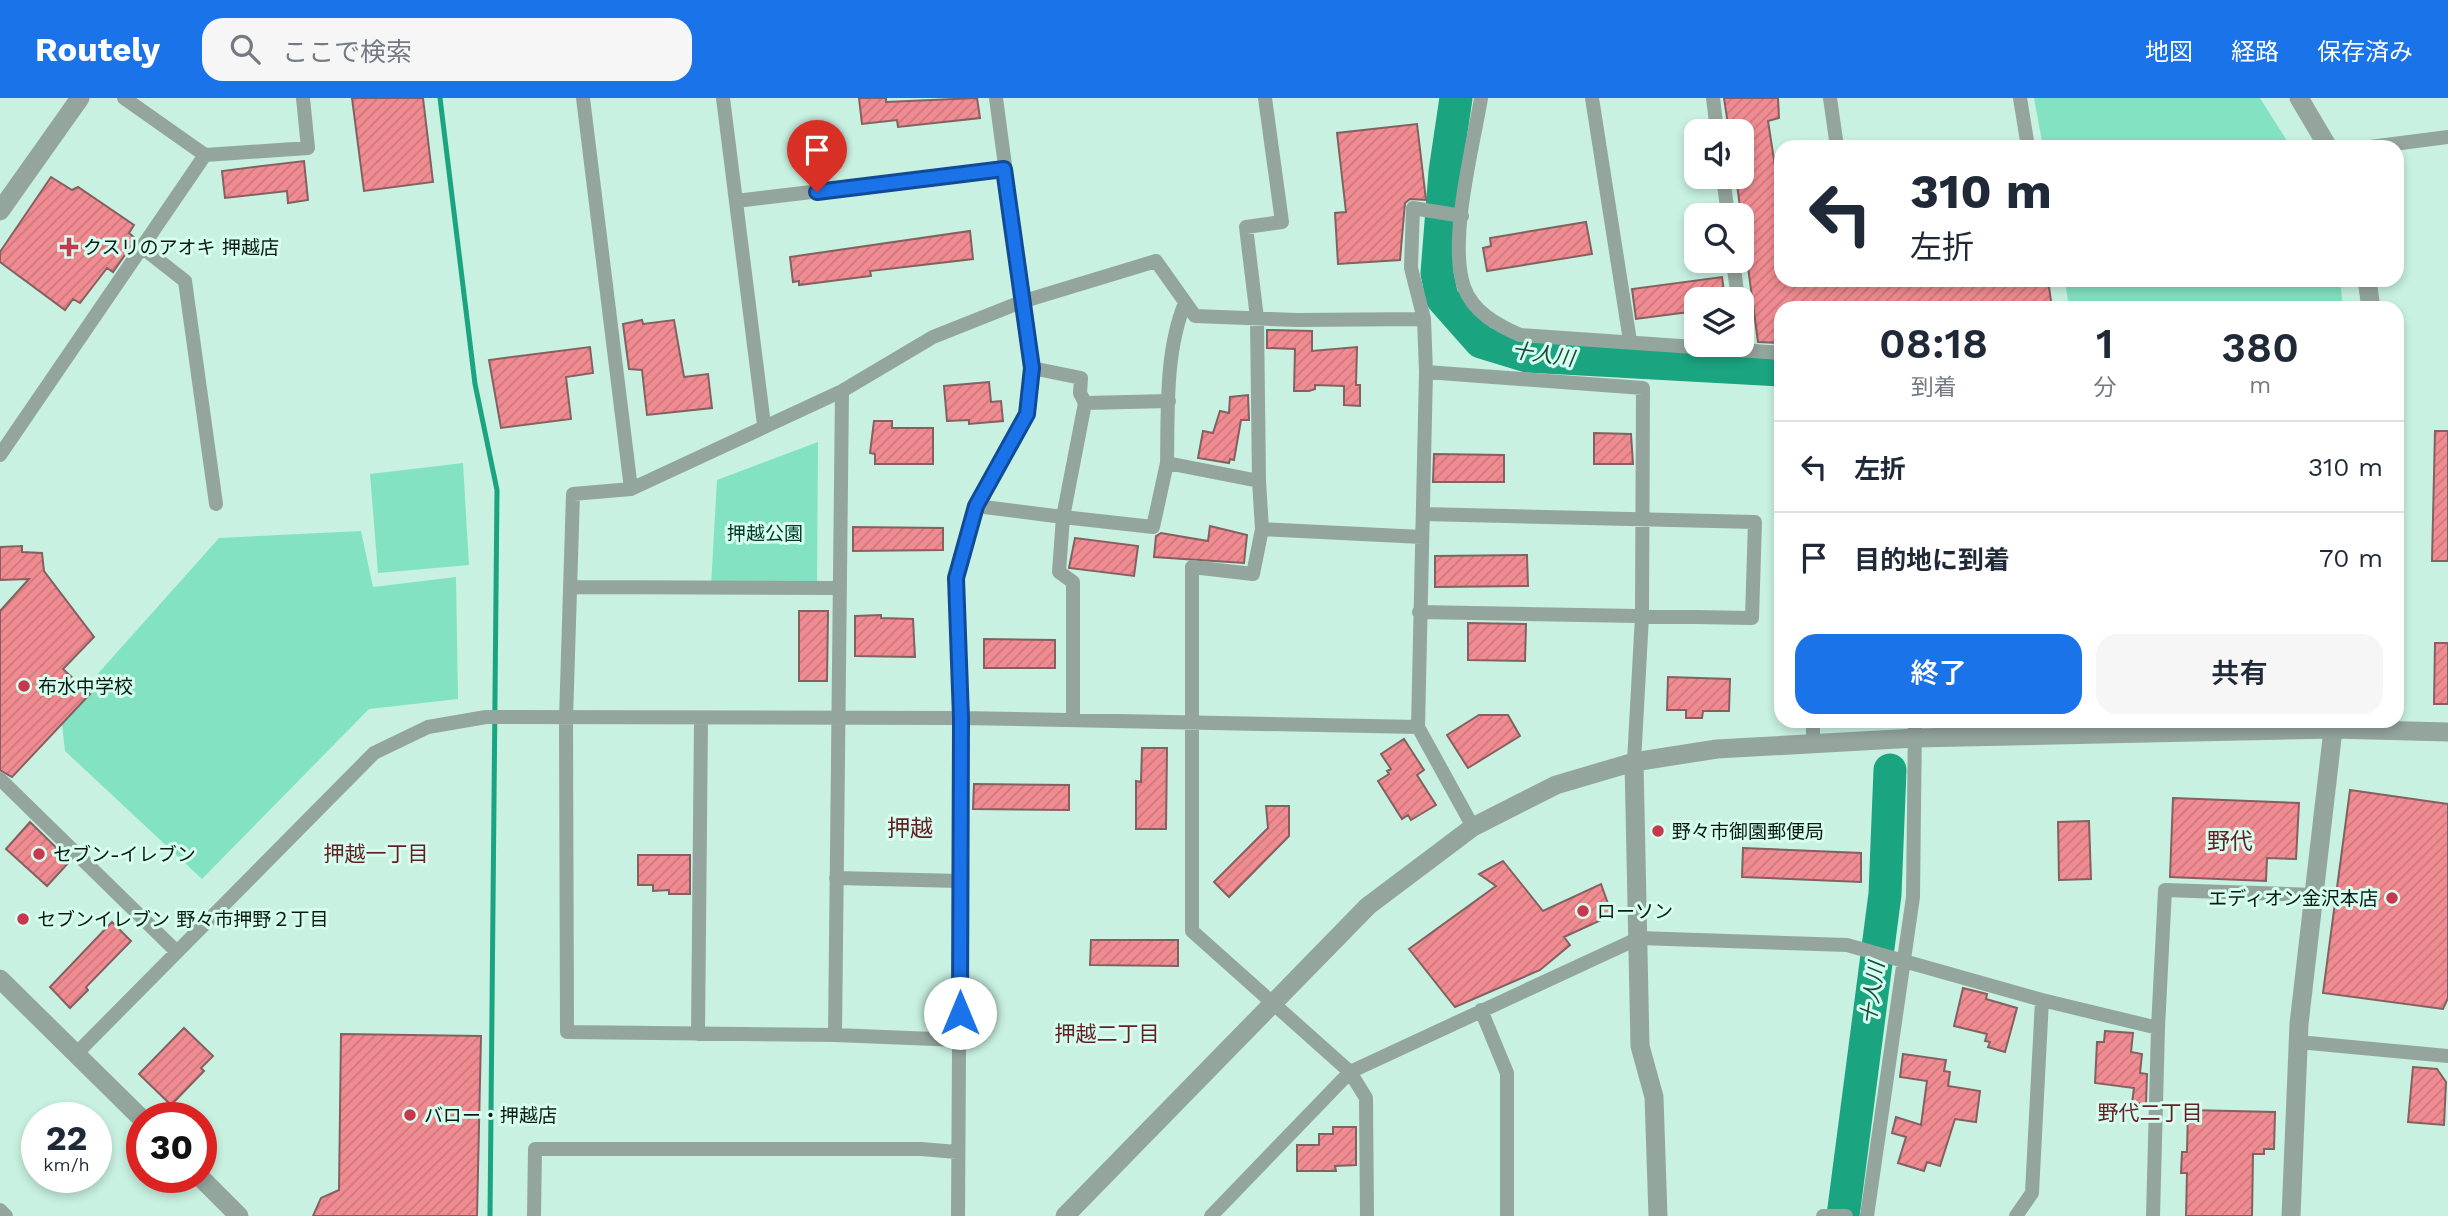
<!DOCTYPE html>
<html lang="ja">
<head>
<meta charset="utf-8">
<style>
  :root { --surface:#fff; --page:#f6f6f7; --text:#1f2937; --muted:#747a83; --line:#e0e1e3; --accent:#1a73e8 }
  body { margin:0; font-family:"Work Sans","Noto Sans JP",sans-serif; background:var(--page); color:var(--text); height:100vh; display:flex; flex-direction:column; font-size:26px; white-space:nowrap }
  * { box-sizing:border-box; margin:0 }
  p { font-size:23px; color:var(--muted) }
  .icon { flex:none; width:38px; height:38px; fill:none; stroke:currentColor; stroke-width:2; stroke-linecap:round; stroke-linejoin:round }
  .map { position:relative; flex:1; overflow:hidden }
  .details { position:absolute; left:1774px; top:203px; width:630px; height:427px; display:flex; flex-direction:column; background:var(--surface); border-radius:21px; box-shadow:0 4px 10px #0003 }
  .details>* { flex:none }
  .banner { position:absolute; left:1774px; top:42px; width:630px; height:147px; border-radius:21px; box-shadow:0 4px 10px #0003; background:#fff; color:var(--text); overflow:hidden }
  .fabs { position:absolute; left:1684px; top:21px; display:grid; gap:14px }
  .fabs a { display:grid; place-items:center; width:70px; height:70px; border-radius:14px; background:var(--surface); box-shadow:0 4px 10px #0003; font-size:35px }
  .speed { position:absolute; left:21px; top:1004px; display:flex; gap:14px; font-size:35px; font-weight:700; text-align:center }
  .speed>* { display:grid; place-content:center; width:91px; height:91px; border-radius:50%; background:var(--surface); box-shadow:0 4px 10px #0003; line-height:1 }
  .speed small { font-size:18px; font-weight:400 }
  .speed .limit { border:10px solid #d22; background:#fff; color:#111 }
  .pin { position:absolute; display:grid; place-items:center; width:60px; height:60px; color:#fff; margin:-72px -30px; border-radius:50% 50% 50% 0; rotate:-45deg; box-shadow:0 0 7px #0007 }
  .pin .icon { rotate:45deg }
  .me { position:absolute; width:77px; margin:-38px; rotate:0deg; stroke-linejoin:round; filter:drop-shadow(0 0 5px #0008) }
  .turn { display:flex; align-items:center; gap:24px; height:147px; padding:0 21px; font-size:32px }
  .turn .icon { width:91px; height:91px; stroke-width:2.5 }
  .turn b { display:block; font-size:49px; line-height:60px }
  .eta { display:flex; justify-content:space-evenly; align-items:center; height:119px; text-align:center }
  .eta b { font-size:42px; font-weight:600; line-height:49px }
  .cta { display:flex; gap:14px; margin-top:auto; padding:14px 21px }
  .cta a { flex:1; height:80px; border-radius:21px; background:var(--accent); color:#fff; font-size:28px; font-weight:600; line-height:80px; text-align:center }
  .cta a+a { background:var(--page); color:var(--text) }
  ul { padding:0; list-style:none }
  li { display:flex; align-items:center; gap:21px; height:91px; padding:0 21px; border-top:2px solid var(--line) }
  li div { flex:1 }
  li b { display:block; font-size:26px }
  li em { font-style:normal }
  header { display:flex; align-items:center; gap:42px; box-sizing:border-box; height:98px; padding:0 35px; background:var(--accent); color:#fff }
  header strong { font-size:33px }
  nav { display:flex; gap:38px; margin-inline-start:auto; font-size:24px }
  .search { width:490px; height:63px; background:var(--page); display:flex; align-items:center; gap:18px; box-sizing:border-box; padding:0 24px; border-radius:21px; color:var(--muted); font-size:26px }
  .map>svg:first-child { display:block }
  .green { fill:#83e2c2 }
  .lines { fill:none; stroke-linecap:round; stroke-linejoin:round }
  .stream { stroke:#1ba480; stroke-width:5 }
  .river { stroke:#1ba480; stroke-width:33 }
  .building { fill:url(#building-hatch); stroke:#846061; stroke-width:2 }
  .minor { stroke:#94a59e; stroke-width:14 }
  .tertiary { stroke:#94a59e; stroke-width:19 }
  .route-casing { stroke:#114b97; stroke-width:18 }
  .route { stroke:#1a73e8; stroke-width:12 }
  .poi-dot { fill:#c7374d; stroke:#d5feee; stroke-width:2.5 }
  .labels { text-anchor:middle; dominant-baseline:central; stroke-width:6; stroke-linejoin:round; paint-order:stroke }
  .poi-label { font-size:19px; fill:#0b1a15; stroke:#d5feee; text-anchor:start }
  .park-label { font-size:19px; fill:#003829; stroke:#d5feee }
  .water-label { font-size:21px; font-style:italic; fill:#184b3b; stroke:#d5feee }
  .neighbourhood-label { font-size:21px; fill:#631e26; stroke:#d5feee }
  .quarter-label { font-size:23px; fill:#631e26; stroke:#d5feee }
</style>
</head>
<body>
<header>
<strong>Routely</strong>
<div class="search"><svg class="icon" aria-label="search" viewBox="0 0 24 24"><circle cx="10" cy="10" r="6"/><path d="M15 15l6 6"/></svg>ここで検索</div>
<nav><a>地図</a><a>経路</a><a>保存済み</a></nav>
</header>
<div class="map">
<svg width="2448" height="1118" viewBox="0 0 2448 1118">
  <defs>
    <pattern id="building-hatch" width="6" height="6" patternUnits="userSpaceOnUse" patternTransform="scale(1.75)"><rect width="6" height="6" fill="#f08c91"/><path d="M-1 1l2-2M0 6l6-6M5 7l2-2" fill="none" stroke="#cc787c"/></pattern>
  </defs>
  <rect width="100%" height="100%" fill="#c8f1e1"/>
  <path class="green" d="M2034,0H2260L2291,49H2043Z
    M2065,182H2340L2343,210H2069Z
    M818,344L817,491L711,488L717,382Z
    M463,365L469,467L378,475L370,376Z
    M361,433L373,489L456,479L458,601L369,611L202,781L65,653L61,617L219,440Z"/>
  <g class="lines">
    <path class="stream" d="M440,0L475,286L497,392L490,1118"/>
    <path class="river" d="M1456,0L1445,74L1437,175L1442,200L1481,244L1527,258L1782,272
      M1843,1118L1885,796L1890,672"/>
  </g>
  <path class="building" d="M352,0H423L433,84L364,93Z
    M859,0H886V4L977,0L980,20L898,29L897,22L862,26Z
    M1724,0H1778L1779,20L1768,23L1782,113V182H2048L2052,210H1782V245L1758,244L1736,79H1741V33H1729Z
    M1417,26L1426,102L1410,101L1405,105L1400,162L1338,166L1335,115L1346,114L1337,35Z
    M304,63L308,102L288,105L287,93L225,100L222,73Z
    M51,79L72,92L78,89L134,127L129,135L136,141L113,174L107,170L80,205L73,201L65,212L0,164V154Z
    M1586,124L1592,156L1487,173L1483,150L1491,148L1490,140Z
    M970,133L973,161L870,173L871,178L799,187V183L793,184L790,159Z
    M1722,179L1725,201H1696V213L1636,221L1632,191Z
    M642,222L643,226L674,222L684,279L708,276L712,310L647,317L642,272L629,271L623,226Z
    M1267,232L1312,233V253L1357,249L1356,287H1360V308L1344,307V288L1315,287V291L1309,293H1294L1295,251L1267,250Z
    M590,249L593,275L566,279L571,321L501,330L489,262Z
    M989,284L991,304L1001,303L1003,323L969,326V322L947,323L944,288Z
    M1248,297L1249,322H1241L1234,362L1230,361L1229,365L1198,360L1203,333L1213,335L1220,313L1229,315L1230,299Z
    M874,323H892V330H933V366H875V356L870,355Z
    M2435,333H2448V463H2432Z
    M1594,335L1631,336L1633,366H1594Z
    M1434,356L1504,357V384H1433Z
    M1210,428L1247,437L1244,465L1154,459L1156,438L1161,435L1208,443Z
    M853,429L943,430V452L853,453Z
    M1075,440L1138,448L1134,478L1069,470Z
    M22,448V454L42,455L44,473L94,539L63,571L90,596L12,679L0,672V513L29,481L0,482V449Z
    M1527,457L1528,488L1435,489V458Z
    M799,513H828L827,583H799Z
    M881,517V520L913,521L915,559L855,558V518Z
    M1468,525L1526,526L1525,563L1468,562Z
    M984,541L1055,542V570H984Z
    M2435,545H2448V606H2434Z
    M1668,579L1730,581L1729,613H1703L1702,620H1686V612H1667Z
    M1479,617H1508L1520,638L1468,670L1447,637Z
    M1404,641L1424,672L1417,677L1436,707L1411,722L1408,717L1402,721L1378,683L1389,676L1387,673L1391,671L1381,656Z
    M1142,650H1167L1166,731H1136V683L1141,684Z
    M974,686L1069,687V712L973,711Z
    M2350,692L2448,706V900L2443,911L2323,895Z
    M2173,700L2299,705L2296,761L2267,760L2266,783L2170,779Z
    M1266,708H1289V738L1229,799L1214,784L1268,730Z
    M2089,723L2091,781L2059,782L2058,724Z
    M30,724L70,763L47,788L6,751Z
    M1743,750L1861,755V784L1742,779Z
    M638,757H690V796H669V792L653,793V787H638Z
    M1503,763L1543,813L1601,786L1612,817L1564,839L1570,847L1540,872L1455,909L1409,851L1496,788L1479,776Z
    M112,824L131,843L86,889L88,892L70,910L50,889Z
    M1091,842H1178V868L1090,867Z
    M1963,890L1987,896L1986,901L2017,910L2005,954L1988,949L1990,944L1985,943L1987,936L1954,928Z
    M184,930L213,958L201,970L204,973L171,1007L139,976Z
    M2105,933L2133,935L2131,954L2142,956L2140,975L2147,976L2146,1006L2132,1005L2134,990L2095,985L2097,944H2104Z
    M341,936L481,938L477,1118H313L321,1100L339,1092Z
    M1903,956L1946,962L1944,973L1950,974L1948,988L1980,993L1976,1024L1955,1021L1940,1068L1927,1064L1924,1073L1898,1065L1906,1039L1892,1035L1896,1019L1921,1027L1927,983L1900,979Z
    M2413,969L2437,971L2446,984L2444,1027L2408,1024Z
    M2188,1012L2275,1014L2274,1051H2264V1056H2253L2252,1118H2186L2187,1075H2181L2182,1054H2187Z
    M1333,1029H1356V1067L1335,1068L1336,1073H1297V1047H1319V1036H1333Z"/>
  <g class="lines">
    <path class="minor" d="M124,0L205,57L308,50L303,0
      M583,0L631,391L842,293L933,239L1021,204L1156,163L1195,218L1297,222L1424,221
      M723,0L764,327
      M1481,0C1473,49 1448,143 1464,189C1473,214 1497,227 1520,237L1782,255
      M1592,0L1630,243
      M1713,0L1717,33
      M1830,0L1837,49
      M2020,0L2028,49
      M2370,49L2448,39
      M1723,79L1728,117
      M736,103L1005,71
      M1462,118L1413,110L1411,170L1424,221L1426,274L1643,290L1642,518L1634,664
      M143,150L185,183L216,406
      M1733,163L1738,201
      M1741,227L1744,251
      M1032,270L1081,280L1080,295L1085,305L1063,419L1153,429L1167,365L1259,383L1262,431L1253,476L1192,469V833L1350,974L1211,1118
      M842,293L835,937L959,942
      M1085,305L1169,303
      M0,357L205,57
      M1167,365C1168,314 1165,253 1185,205
      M1259,383L1257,220L1246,129L1282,124L1265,0
      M631,391L573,396L566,621L567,934L835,937
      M976,408L1063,419L1059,474L1073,484V622
      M1262,431L1422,439
      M570,489L839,490
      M1419,514L1752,520L1755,424L1423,416
      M1418,629L1426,274
      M1813,646V623
      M0,681L177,854
      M836,780L960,783
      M1481,912L1507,975V1118
      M698,936L701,622
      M2298,944L2448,958
      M76,956L374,655L428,629L486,619L961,620L1418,629L1473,729
      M0,1112L6,1118
      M534,1118L535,1051H921L957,1054
      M958,1118L961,620L956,480L976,408L1026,316L1032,270L996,0
      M1367,1118L1366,1000L1350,974L1639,840L1847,847L2042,902L2158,930L2165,792L2314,797
      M1823,1118H1846
      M1867,1118L1913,799L1915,623
      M2016,1118L2032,1095L2042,902
      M2153,1118L2158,930"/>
    <path class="tertiary" d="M2299,0L2328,49
      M0,113L80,0
      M2367,182L2371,210
      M1634,664L1640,948L1654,999L1658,1118
      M0,881L142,1021
      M201,1080L239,1118
      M1065,1118L1368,808L1473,729L1556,687L1634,664L1717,651L1916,640L2333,631L2448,634
      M2291,1118L2299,926L2334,623"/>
  </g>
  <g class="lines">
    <defs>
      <path id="route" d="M817,94L1004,71L1032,270L1027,316L976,408L956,480L961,620L960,915"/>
    </defs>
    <use href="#route" class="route-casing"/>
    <use href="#route" class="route"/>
  </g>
  <g class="poi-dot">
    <path d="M65.5 138.5h7v7h7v7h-7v7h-7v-7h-7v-7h7z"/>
    <circle cx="24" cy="588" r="7"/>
    <circle cx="1658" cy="733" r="7"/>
    <circle cx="39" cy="756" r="7"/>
    <circle cx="2392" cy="800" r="7"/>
    <circle cx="1583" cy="813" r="7"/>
    <circle cx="23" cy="821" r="7"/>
    <circle cx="410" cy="1017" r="7"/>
  </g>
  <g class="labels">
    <g class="poi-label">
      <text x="83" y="149">クスリのアオキ 押越店</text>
      <text x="38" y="588">布水中学校</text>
      <text x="1672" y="733">野々市御園郵便局</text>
      <text x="53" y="756">セブン-イレブン</text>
      <text x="2378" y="800" text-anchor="end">エディオン金沢本店</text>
      <text x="1597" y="813">ローソン</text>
      <text x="37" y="821">セブンイレブン 野々市押野２丁目</text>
      <text x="424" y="1017">バロー・押越店</text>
    </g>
    <g class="park-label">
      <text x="765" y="435">押越公園</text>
    </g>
    <g class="water-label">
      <text transform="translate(1543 256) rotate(8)">十人川</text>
      <text transform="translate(1872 895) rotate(-82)">十人川</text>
    </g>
    <g class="neighbourhood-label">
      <text x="376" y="755">押越一丁目</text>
      <text x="1107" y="935">押越二丁目</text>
      <text x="2150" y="1014">野代二丁目</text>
    </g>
    <g class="quarter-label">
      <text x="910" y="730">押越</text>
      <text x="2230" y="743">野代</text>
    </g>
  </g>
</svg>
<div class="fabs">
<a><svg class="icon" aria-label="sound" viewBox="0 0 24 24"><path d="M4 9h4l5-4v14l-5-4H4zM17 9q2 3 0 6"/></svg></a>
<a><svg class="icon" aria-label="search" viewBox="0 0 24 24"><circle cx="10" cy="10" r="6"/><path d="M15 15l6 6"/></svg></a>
<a><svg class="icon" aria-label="layers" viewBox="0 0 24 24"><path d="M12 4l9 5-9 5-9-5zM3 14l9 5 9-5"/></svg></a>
</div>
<div class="speed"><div>22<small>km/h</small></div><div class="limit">30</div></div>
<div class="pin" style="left:817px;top:94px;background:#d93025"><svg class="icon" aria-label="arrive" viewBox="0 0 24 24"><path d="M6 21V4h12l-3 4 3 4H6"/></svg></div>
<svg class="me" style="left:960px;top:915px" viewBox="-20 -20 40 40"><circle r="19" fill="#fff"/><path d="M0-13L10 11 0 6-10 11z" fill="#1a73e8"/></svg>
<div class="banner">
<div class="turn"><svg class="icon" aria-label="left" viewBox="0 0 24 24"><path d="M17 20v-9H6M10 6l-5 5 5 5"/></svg><div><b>310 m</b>左折</div></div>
</div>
<section class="details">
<div class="eta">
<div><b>08:18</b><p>到着</p></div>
<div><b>1</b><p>分</p></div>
<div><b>380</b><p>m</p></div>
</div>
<ul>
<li><svg class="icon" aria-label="left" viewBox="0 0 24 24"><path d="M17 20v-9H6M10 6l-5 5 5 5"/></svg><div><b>左折</b></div><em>310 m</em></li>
<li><svg class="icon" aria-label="arrive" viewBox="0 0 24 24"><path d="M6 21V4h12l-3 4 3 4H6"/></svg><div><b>目的地に到着</b></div><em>70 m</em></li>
</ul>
<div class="cta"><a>終了</a><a>共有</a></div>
</section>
</div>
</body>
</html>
